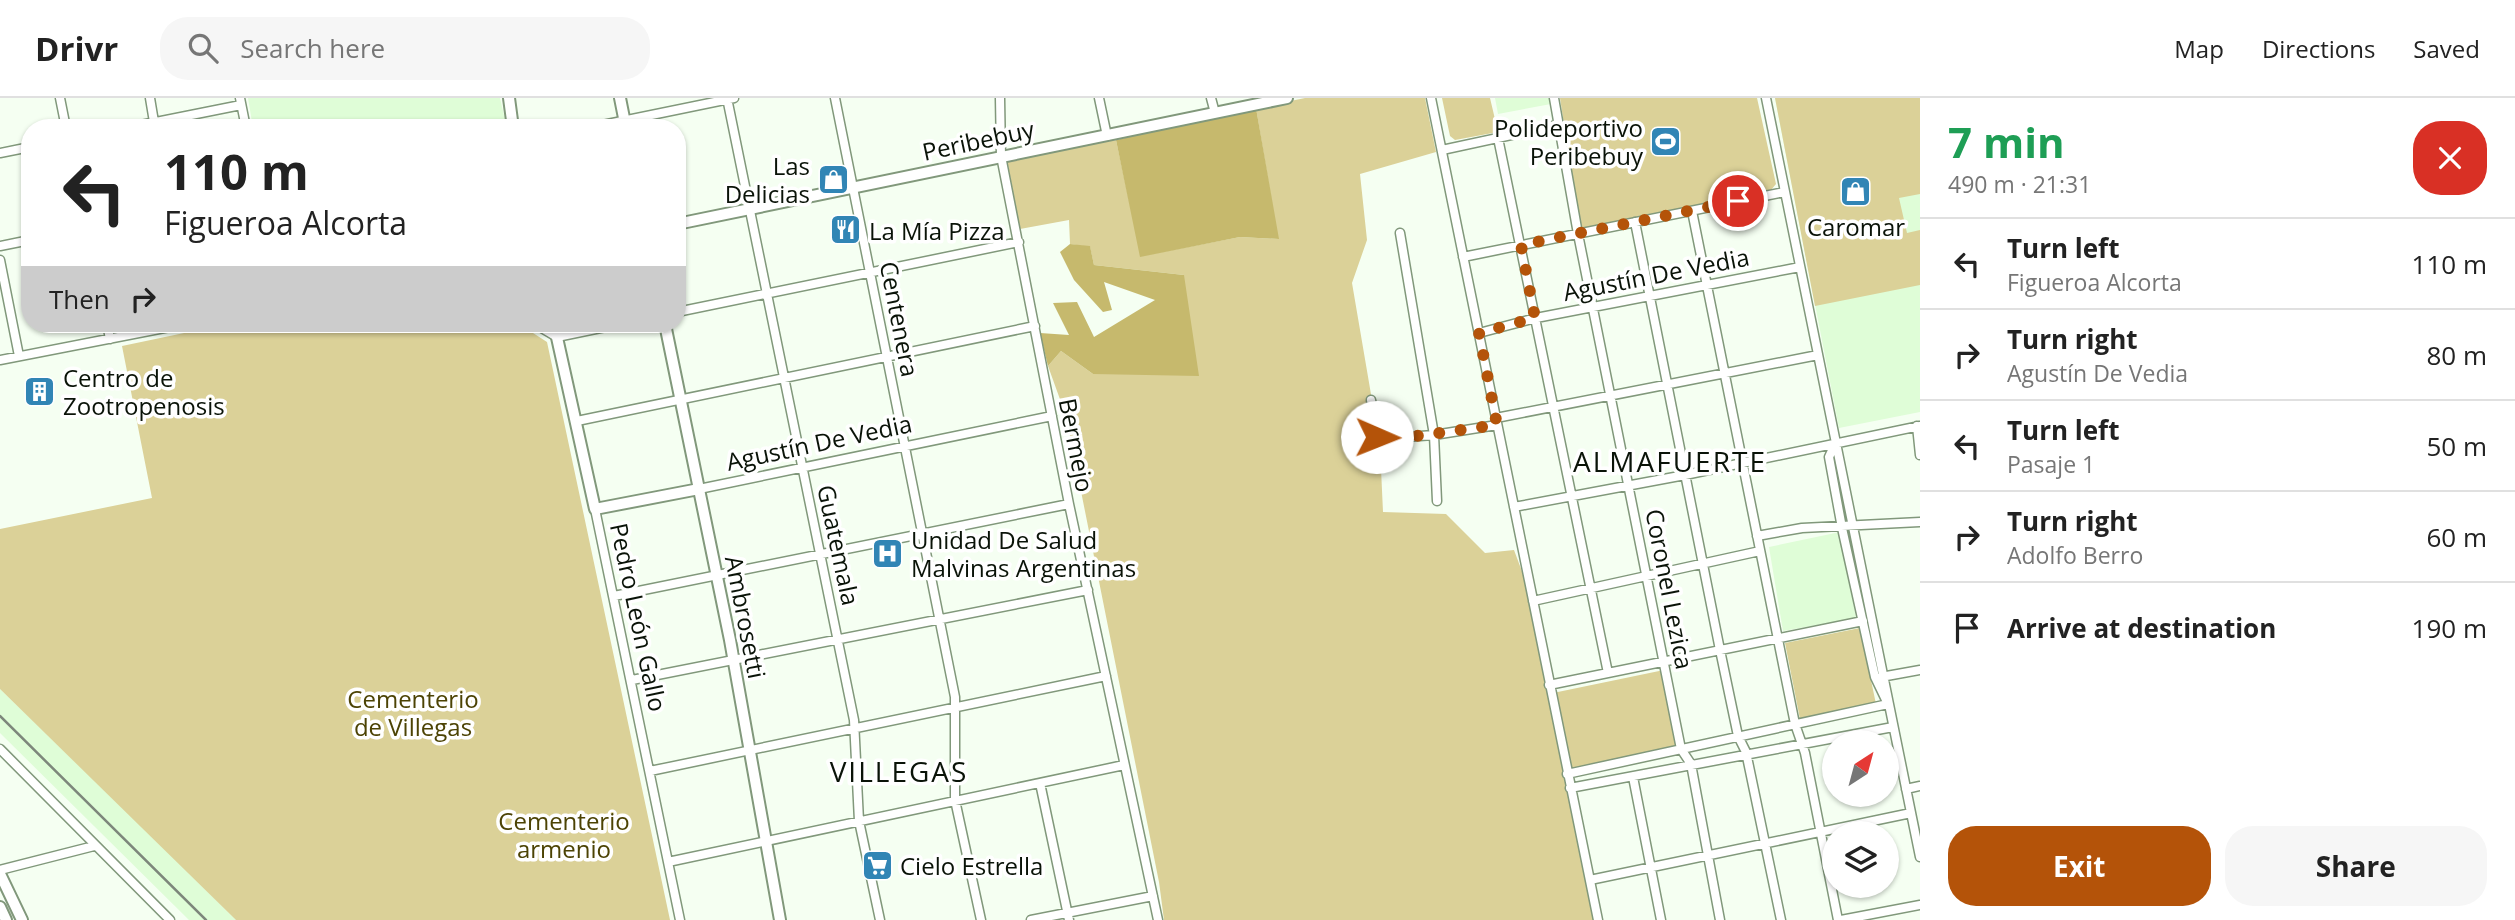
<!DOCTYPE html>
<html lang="en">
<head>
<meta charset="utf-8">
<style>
  :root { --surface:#fff; --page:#f6f6f6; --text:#222; --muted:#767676; --line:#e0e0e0; --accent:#b45309 }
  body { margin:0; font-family:"Open Sans",sans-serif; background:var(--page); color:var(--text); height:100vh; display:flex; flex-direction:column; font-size:26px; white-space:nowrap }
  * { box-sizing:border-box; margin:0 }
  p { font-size:23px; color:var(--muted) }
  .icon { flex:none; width:38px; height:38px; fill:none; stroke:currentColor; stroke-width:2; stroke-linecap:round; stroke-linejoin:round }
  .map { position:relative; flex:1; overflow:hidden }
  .details { display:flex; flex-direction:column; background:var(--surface); width:595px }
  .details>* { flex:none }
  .guide { position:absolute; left:21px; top:21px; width:665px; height:214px; border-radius:28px; box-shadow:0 2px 5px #0004; background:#fff; color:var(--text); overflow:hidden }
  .needle { width:46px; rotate:36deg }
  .fabs { position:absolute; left:1822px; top:632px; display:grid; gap:14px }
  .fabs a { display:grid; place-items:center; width:77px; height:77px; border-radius:50%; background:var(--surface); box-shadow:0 2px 5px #0004; font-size:35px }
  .pin { position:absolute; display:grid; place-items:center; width:60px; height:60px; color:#fff; margin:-30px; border:4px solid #fff; border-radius:50%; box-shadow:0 2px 7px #0007 }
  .me { position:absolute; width:77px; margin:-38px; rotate:91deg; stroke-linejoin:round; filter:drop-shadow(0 0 5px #0008) }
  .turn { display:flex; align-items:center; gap:24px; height:147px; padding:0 28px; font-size:32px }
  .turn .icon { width:91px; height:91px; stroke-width:2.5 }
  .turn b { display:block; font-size:49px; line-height:60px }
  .then { display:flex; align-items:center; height:66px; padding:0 28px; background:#0003; gap:14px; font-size:26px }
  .round { display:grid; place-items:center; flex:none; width:74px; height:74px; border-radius:28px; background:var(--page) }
  .headline { display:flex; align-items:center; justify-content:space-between; height:119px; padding:0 28px }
  h1 { font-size:42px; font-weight:700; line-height:52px; color:#1e9e55 }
  .action { display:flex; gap:14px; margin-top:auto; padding:14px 28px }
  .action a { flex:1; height:80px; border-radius:28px; background:var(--accent); color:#fff; font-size:28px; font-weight:700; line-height:80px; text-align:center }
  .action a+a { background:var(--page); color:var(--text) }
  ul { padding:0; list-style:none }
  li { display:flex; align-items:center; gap:21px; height:91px; padding:0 28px; border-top:2px solid var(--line) }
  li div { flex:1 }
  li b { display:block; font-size:26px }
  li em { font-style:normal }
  header { display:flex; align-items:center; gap:42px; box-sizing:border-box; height:98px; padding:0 35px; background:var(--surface); border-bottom:2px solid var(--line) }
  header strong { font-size:33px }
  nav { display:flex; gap:38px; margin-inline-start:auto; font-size:24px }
  .search { width:490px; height:63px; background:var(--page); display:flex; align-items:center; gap:18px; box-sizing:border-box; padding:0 24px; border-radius:28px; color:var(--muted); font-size:26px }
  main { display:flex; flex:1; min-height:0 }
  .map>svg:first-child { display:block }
  .built { fill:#dffdd7 }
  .green { fill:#dbd198 }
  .forest { fill:#c6b96d }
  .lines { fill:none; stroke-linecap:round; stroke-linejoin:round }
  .street-casing { stroke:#81987b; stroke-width:11 }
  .secondary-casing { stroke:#81987b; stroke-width:14 }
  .street { stroke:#fff; stroke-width:8 }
  .secondary { stroke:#fff; stroke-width:10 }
  .rail { stroke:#7d877b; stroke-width:2.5 }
  .route { stroke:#b45309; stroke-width:12; stroke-dasharray:0 21.6 }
  .labels { text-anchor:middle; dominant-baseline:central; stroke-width:7; stroke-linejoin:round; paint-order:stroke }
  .poi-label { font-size:24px; fill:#0a1308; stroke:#fff; text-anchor:start }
  .street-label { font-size:24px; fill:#0a1308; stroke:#fff }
  .park-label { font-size:24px; fill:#4c4304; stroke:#fff }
  .quarter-label { font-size:28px; letter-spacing:2px; fill:#0a1308; stroke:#fff }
</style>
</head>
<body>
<header>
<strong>Drivr</strong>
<div class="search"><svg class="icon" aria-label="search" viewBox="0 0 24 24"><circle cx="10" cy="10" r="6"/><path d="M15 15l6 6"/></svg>Search here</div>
<nav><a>Map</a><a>Directions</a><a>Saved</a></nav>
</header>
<main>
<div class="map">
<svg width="1920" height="822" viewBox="0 0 1920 822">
  <rect width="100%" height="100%" fill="#f5fff2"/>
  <path class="built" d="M248,0H500L507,30H253Z
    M1495,0H1550L1551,6L1498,16Z
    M1775,0H1920V314L1839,330Z
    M1840,434L1856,520L1783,533L1769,449Z
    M0,591L143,730L236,822H189L0,635Z"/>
  <path class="green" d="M1305,0H1425L1436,54L1360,76L1367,142L1352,185L1380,349L1383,414L1446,416L1485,455L1514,452L1533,503L1598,822H1164L1159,784L1066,318L1048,268L1061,253L1093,276L1184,177L1094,167L1090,149L1070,146L1069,122L1020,131L1007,62L1116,42L1141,158L1240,139L1278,141L1256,10Z
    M1442,0H1490L1498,34L1455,42L1450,38Z
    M1560,0H1757L1776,86L1771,92L1583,130L1579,126Z
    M1775,0H1920V96L1899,100L1907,135L1920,132V187L1815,208Z
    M227,226H519L547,244L670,822H236L0,591V431L152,400L122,248Z
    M1860,530L1876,606L1800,621L1785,545Z
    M1664,572L1680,650L1569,673L1553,595Z"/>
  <path class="forest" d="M1256,10L1279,141L1240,139L1140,159L1116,42Z
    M1070,146L1090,148L1094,167L1184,177L1199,278L1093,276L1061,253L1048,268L1040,235L1069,237L1053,205L1077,204L1094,239L1155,202L1104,184L1112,212L1103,214L1074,182L1060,154Z"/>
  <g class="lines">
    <defs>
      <path id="street" d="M60,0L66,30
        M150,0L155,30
        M240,0L246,30
        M727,0L854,622L859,723L880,822
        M835,0L955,599V702L981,822
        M1000,0L1001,58L1069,406L1158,822
        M1099,0L1107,38
        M1211,0L1215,15
        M1431,0L1598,822
        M1554,0L1578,136L1681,651L1691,666L1720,822
        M1766,0L1920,759
        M126,30L241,7
        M588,30L734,0
        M1498,40L1608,575
        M1442,52L1558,27
        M0,55L30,49
        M1692,113L1795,626L1805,655L1838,822
        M1635,124L1720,552L1738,638L1746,654L1781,822
        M1400,135L1434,337L1497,327
        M0,148L30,142
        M1463,159L1784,94
        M0,162L19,258
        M677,214L1019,144
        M107,226L110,241
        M535,226L557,239L620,226
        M1479,235L1536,220L1800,169
        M0,262L185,226
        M1371,302L1378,341L1434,337L1437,403
        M1496,320L1818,257
        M577,323L1035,228
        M1917,328L1920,357
        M1836,344L1829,359L1842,430L1875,579L1888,606
        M699,391L1052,318
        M1514,409L1685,377L1920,328
        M595,411L680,822
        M1757,438L1802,430L1920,424
        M614,498L1069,406
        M1533,503L1760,453
        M1881,579L1920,572
        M632,582L1088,492
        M1549,587L1863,523
        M0,651L170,822
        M650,673L1106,578
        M1567,676L1888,606
        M1633,679L1661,822
        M1040,685L1069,822
        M1570,690L1893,629
        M1906,691L1920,688
        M668,764L1124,667
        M0,772L94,748
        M1590,782L1911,715
        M1031,822L1153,798
        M1841,822L1920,807"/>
      <path id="secondary" d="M509,0L513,30
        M620,0L626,30
        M677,126L1287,0
        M554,226L595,411L699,391
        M665,226L730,542L780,822
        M0,776L22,822
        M0,809L6,822"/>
    </defs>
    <use href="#street" class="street-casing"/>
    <use href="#secondary" class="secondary-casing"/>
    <use href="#street" class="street"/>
    <use href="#secondary" class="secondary"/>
    <path class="rail" d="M0,618L206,822"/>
  </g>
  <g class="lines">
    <path class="route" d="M1377,339L1380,343L1497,327L1479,235L1535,220L1521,147L1738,103"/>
  </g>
  <defs>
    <symbol id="stadium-square" viewBox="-11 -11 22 22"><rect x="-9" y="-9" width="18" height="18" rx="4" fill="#3185b5" stroke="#fff"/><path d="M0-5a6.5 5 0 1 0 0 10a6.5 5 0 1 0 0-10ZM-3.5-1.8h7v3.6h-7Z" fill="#fff"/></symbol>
    <symbol id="shop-square" viewBox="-11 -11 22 22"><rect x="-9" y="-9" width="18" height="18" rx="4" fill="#3185b5" stroke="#fff"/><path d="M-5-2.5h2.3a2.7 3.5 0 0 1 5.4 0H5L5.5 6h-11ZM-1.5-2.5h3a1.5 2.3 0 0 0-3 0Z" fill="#fff"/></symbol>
    <symbol id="restaurant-square" viewBox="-11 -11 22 22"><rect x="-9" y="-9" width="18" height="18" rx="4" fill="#3185b5" stroke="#fff"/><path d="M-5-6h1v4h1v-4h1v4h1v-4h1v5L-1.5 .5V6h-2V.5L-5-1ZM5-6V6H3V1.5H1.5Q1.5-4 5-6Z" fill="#fff"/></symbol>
    <symbol id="building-square" viewBox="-11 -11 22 22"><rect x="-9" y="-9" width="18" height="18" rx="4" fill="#3185b5" stroke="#fff"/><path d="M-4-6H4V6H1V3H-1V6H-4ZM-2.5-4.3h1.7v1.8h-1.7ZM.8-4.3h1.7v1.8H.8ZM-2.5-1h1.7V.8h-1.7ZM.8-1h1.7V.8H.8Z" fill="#fff"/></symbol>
    <symbol id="hospital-square" viewBox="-11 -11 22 22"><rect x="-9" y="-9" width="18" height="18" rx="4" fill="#3185b5" stroke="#fff"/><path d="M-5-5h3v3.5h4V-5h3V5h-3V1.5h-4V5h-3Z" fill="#fff"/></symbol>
    <symbol id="supermarket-square" viewBox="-11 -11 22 22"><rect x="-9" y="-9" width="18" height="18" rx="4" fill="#3185b5" stroke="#fff"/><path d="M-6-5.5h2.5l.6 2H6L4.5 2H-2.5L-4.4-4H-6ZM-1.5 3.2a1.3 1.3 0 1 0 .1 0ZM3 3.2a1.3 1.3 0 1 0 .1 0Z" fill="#fff"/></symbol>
  </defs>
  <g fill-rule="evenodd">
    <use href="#stadium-square" x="1648" y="26" width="35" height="35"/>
    <use href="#shop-square" x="816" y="64" width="35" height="35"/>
    <use href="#shop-square" x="1838" y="76" width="35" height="35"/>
    <use href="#restaurant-square" x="828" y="114" width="35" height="35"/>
    <use href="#building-square" x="22" y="276" width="35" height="35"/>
    <use href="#hospital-square" x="870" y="438" width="35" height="35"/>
    <use href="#supermarket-square" x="860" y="750" width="35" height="35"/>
  </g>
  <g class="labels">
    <g class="poi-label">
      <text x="1643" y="29" text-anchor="end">Polideportivo<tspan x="1643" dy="28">Peribebuy</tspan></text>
      <text x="810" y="67" text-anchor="end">Las<tspan x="810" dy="28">Delicias</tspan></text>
      <text x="1856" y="128" text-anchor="middle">Caromar</text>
      <text x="869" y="132">La Mía Pizza</text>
      <text x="63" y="279">Centro de<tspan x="63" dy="28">Zootropenosis</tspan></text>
      <text x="911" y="441">Unidad De Salud<tspan x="911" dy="28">Malvinas Argentinas</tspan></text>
      <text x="900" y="767">Cielo Estrella</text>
    </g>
    <g class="street-label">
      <text transform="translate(978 42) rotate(-12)">Peribebuy</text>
      <text transform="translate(1656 176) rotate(-11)">Agustín De Vedia</text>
      <text transform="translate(900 221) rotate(79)">Centenera</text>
      <text transform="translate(819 344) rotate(-12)">Agustín De Vedia</text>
      <text transform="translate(1077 347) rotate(79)">Bermejo</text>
      <text transform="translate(839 447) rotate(78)">Guatemala</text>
      <text transform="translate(1670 491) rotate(79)">Coronel Lezica</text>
      <text transform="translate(639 519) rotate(78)">Pedro León Gallo</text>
      <text transform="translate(746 519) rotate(79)">Ambrosetti</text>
    </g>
    <g class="park-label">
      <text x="413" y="600">Cementerio<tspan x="413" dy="28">de Villegas</tspan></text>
      <text x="564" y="722">Cementerio<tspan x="564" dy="28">armenio</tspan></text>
    </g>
    <g class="quarter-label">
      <text x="1670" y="363">ALMAFUERTE</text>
      <text x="899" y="673">VILLEGAS</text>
    </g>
  </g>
</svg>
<div class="fabs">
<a><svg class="needle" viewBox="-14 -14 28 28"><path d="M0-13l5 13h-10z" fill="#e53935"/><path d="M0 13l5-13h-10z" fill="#767676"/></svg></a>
<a><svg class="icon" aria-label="layers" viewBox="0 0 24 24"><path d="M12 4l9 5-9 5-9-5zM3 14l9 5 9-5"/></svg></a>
</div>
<div class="pin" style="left:1738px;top:103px;background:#d93025"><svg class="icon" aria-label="arrive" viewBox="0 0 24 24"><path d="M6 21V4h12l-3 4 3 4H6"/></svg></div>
<svg class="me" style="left:1377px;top:339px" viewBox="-20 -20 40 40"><circle r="19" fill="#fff"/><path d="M0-13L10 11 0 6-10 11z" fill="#b45309"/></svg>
<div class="guide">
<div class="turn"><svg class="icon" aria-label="left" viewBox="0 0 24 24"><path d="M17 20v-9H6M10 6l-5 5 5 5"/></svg><div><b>110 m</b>Figueroa Alcorta</div></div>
<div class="then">Then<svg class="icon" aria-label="right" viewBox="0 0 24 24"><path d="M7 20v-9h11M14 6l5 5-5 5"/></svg></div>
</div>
</div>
<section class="details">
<div class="headline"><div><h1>7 min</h1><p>490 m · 21:31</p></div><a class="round" style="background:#d93025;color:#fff"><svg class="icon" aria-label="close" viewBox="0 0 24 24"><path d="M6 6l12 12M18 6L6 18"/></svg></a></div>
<ul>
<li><svg class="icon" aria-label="left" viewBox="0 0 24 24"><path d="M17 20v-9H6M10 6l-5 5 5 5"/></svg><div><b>Turn left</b><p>Figueroa Alcorta</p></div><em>110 m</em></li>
<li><svg class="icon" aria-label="right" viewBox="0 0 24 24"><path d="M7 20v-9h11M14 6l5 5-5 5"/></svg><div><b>Turn right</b><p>Agustín De Vedia</p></div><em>80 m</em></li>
<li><svg class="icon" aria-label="left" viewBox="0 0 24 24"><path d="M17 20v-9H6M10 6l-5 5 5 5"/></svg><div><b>Turn left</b><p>Pasaje 1</p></div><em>50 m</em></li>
<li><svg class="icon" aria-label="right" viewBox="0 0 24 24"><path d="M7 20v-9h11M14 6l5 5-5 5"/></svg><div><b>Turn right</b><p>Adolfo Berro</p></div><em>60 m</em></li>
<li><svg class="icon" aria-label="arrive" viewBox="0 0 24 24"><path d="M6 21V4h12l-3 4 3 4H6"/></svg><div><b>Arrive at destination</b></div><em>190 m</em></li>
</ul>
<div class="action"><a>Exit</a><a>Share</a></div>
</section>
</main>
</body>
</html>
